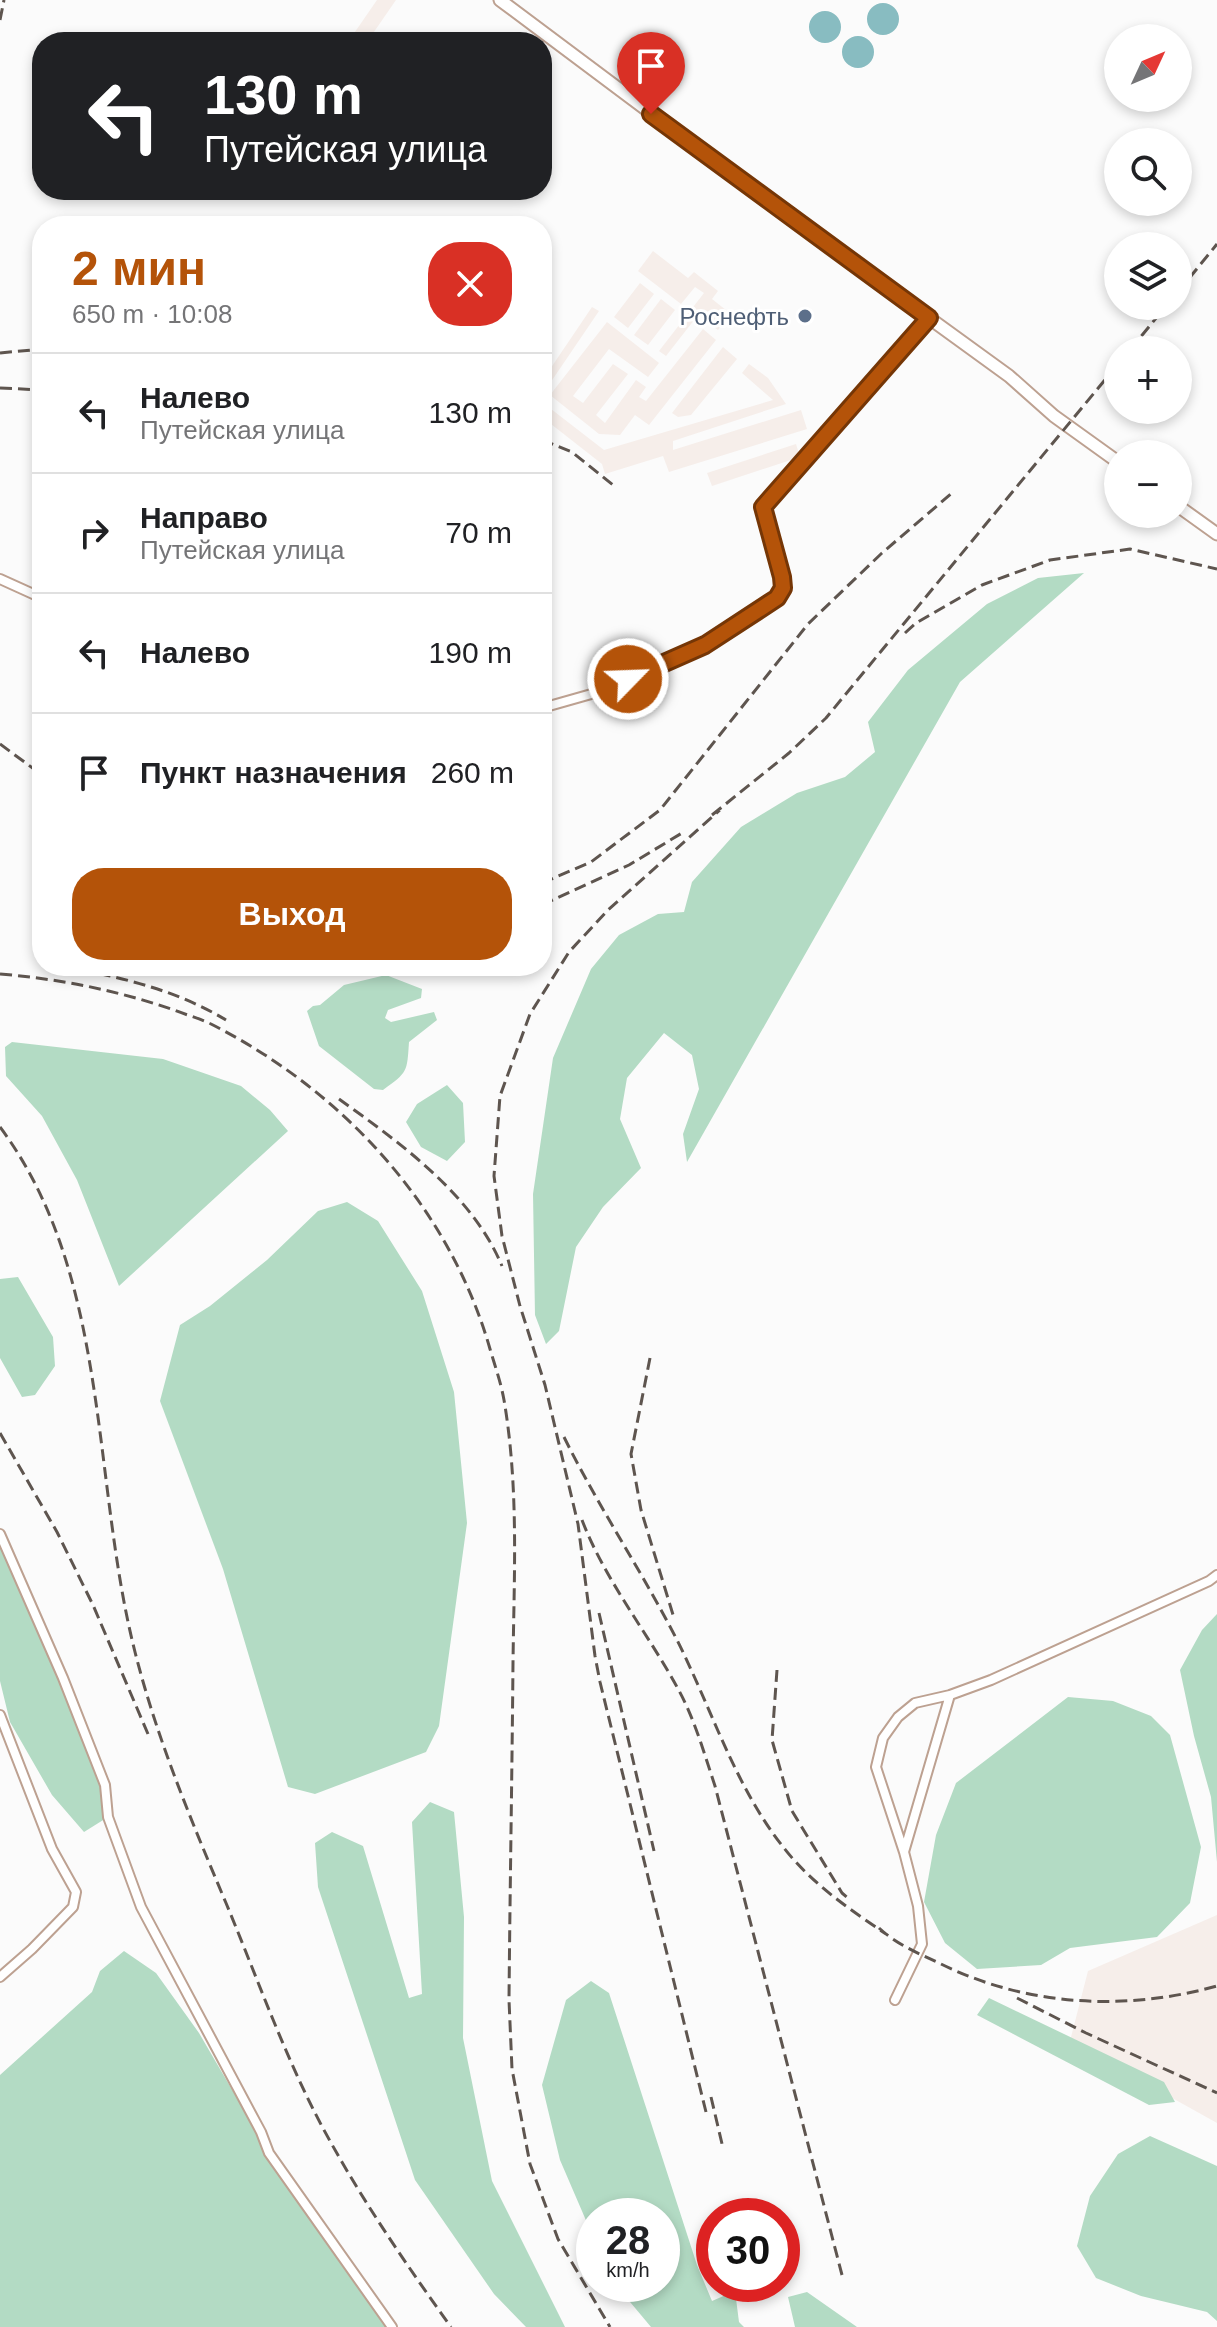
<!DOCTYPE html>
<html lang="ru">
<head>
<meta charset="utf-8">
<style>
  :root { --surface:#fff; --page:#f2f2f2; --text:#202124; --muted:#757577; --line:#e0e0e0; --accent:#b45309 }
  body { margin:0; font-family:Helvetica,sans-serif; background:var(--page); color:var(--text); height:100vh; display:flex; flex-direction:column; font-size:30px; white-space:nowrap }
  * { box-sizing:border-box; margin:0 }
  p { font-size:26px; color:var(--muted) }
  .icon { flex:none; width:44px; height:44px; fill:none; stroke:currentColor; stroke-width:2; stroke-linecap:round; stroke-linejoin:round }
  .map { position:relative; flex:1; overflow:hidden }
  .side { position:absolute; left:32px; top:216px; width:520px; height:760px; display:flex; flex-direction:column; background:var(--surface); border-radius:32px; box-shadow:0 4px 12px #0003 }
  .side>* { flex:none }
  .banner { position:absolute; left:32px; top:32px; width:520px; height:168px; border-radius:32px; box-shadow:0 4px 12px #0003; background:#202124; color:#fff; overflow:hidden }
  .needle { width:52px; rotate:46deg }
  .controls { position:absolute; left:1104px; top:24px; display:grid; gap:16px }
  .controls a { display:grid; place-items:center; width:88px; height:88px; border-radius:50%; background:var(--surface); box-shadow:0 4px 12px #0003; font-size:40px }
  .speed { position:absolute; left:576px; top:2198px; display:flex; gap:16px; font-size:40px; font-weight:700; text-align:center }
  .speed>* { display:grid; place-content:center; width:104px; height:104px; border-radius:50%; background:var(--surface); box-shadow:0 4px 12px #0003; line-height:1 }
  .speed small { font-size:20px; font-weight:400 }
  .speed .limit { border:12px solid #d22; background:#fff; color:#111 }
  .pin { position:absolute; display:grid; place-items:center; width:68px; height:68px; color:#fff; margin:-82px -34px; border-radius:50% 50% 50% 0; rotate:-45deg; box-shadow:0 0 8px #0007 }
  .pin .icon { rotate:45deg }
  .me { position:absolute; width:88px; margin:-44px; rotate:66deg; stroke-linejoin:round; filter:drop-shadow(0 0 6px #0008) }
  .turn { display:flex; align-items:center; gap:28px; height:168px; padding:0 40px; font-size:36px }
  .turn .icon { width:104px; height:104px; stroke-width:2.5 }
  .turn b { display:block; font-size:56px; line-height:68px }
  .round { display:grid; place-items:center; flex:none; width:84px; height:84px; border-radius:32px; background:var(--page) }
  .headline { display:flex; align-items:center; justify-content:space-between; height:136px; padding:0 40px }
  h1 { font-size:48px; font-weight:600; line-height:60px; color:var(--accent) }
  .primary-button { display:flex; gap:16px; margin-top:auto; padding:16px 40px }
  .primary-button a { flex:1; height:92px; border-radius:32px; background:var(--accent); color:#fff; font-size:32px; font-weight:600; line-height:92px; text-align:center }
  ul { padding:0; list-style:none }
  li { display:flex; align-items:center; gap:24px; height:120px; padding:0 40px; border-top:2px solid var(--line) }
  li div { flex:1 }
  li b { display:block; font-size:30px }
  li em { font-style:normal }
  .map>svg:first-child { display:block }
  .built { fill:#f6eeea }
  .green { fill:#b3dbc4 }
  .water { fill:#88bcc1 }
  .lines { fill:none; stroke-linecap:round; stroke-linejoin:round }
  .street-casing { stroke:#bda191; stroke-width:12 }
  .secondary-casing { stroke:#bda191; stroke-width:15 }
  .street { stroke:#fff; stroke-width:8 }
  .secondary { stroke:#fff; stroke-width:11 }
  .rail { stroke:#5e554f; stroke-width:3; stroke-dasharray:12 6; stroke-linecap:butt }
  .route-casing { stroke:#753606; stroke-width:20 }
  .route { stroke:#b45309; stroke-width:14 }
  .service-dot { fill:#5c6f8a; stroke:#fff; stroke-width:3 }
  .labels { text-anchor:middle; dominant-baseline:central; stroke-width:6; stroke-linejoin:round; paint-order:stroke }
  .service-label { font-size:24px; fill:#4e5e75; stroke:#fff; text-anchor:end }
</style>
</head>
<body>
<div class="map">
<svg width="1217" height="2327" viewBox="0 0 1217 2327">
  <rect width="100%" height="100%" fill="#fbfbfb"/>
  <path class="built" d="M377,0H396L367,42H348Z
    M653,251L688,278L694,272L718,291L712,299L731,314L718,330L698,315L666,356L659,351L704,293L695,287L681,304L638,271Z
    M640,283L654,294L628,328L614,317Z
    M661,299L675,310L648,345L634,335Z
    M592,307L599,311L542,395V381Z
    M607,322L659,363L648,377L609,349L573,396L583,403L613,364L628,374L596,415L605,423L636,380L646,387L639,397L646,401L703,329L716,340L649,425L635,415L620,435L599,434L550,395Z
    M723,347L737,359L691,415L678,417L672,413Z
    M749,364L768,378L786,404L673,441V450L801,410L807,429L669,472L663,456L605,474L602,464L542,417V402L604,450L773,400L742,373Z
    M796,444L800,457L712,486L707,473Z
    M1217,1915V2123L1070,2041L1088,1971Z"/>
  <path class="green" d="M1084,573L960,682L687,1162L683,1134L699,1089L692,1055L664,1033L627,1078L620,1119L641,1168L603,1207L576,1247L559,1331L546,1344L535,1315L533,1194L553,1058L591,969L619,935L658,914L684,912L692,882L741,827L797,793L845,777L875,752L868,722L908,670L987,604L1038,578Z
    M386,975L422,989L421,998L388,1010L385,1018L391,1022L434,1012L437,1020L409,1042C407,1072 408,1072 383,1090L374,1089L319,1046L307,1011L313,1006L320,1005L344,985Z
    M12,1042L163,1059L241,1086L270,1110L288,1131L119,1286L77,1180L42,1116L6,1076L5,1047Z
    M447,1085L463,1103L465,1142L447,1161L421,1147L406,1122L417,1104Z
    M347,1202L378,1221L422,1291L454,1392L467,1523L439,1726L426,1752L315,1794L288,1787L223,1569L160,1401L180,1325L210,1306L267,1260L318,1211Z
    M18,1277L53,1337L55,1366L35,1395L22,1397L0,1358V1279Z
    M0,1540L105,1785L108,1817L84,1832L52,1795L10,1722L0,1681Z
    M1217,1614V1862L1211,1797L1194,1736L1180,1670L1202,1630Z
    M1068,1697L1113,1701L1151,1716L1170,1735L1201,1847L1190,1903L1157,1937L1070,1948L1041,1965L977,1969L945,1943L924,1902L936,1835L956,1783Z
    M430,1802L454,1812L464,1917L463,2038L492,2181L565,2327H526L494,2294L415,2180L318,1887L315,1843L332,1832L363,1846L409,1998L422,1994L412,1822Z
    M124,1951L156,1973L199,2033L269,2153L392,2327H0V2075L92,1992L100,1971Z
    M591,1981L609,1993L697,2265L712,2301L735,2291L739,2322L744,2327H651L615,2284H662V2216H594V2239L560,2160L542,2085L566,2000Z
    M989,1998L1164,2082L1175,2102L1149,2105L977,2015Z
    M1150,2136L1217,2166V2321L1207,2312L1141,2296L1096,2278L1077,2246L1090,2196L1118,2154Z
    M807,2292L857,2327H795L788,2297Z"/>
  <path class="water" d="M867 19a16 16 0 1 1 32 0a16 16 0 1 1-32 0Z
    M809 27a16 16 0 1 1 32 0a16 16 0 1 1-32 0Z
    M842 52a16 16 0 1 1 32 0a16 16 0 1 1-32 0Z"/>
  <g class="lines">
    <defs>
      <path id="street" d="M0,579L42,598
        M542,708L602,691L705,645L777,598L783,588L782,577L763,507L929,318
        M0,1534L63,1678L105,1785L108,1817L141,1907L261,2132L269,2153L392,2327
        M0,1715L52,1849L76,1892L73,1907L32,1949L0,1977
        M904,1852L876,1767L883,1738L898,1717L915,1703L950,1695
        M895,2000L922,1944L918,1906L904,1852L950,1695L991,1680L1209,1581L1217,1575"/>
      <path id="secondary" d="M500,0L790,217L1009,376L1054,416L1118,462
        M1178,506L1217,534"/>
    </defs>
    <use href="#street" class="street-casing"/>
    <use href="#secondary" class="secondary-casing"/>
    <use href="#street" class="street"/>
    <use href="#secondary" class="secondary"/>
    <path class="rail" d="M0,20L4,0
      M1178,292L1217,244
      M1130,350L1166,306
      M0,353L42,349
      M40,375H42
      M0,388L42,390
      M542,440L572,452L613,485
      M905,633L916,623L982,585L1050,560L1130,549L1217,569
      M0,744L42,775
      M712,815L789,753L826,718L1118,364
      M542,883L591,862L660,810L808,624L882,553L952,493
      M542,905L629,865L682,833
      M49,966L93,970
      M81,970C133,980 181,993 226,1020
      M121,971L243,973L305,966
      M0,974C60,979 116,990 174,1010C186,1015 199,1018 211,1024C343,1091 449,1206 490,1349C495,1366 501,1383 504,1400C519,1488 514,1575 513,1663C512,1776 510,1888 509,2000L512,2069L530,2164L558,2239L610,2327
      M339,1099C400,1143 472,1194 502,1266
      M0,1127C111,1276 91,1479 135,1652C157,1739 191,1820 226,1903C259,1982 288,2066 330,2141C366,2206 408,2267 451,2327
      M650,1358L631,1454L641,1510L674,1618
      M0,1433L57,1532L93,1605L148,1734
      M564,1437C598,1506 641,1570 676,1638C711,1707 735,1787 784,1848C811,1883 849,1909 886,1934
      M582,1520C605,1580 647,1632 677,1687C694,1717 704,1753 715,1786L842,2275
      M599,1613L654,1851
      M777,1670L772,1740L792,1811L842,1893L850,1900
      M879,1928C895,1943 917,1953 937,1962C1024,2006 1123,2012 1217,1986
      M1017,1998L1086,2033L1217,2093
      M711,2097L723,2148
      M706,2112L600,1682L595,1656L578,1524L545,1385L520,1306L502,1236L494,1176L500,1096L530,1014L569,952L608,910L720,810"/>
  </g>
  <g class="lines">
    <defs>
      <path id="route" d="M628,679L705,645L777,598L783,588L782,577L763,507L929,318L651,114"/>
    </defs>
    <use href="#route" class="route-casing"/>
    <use href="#route" class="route"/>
  </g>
  <circle class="service-dot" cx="805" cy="316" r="8"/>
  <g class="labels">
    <g class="service-label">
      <text x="789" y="316">Роснефть</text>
    </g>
  </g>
</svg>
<div class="controls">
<a><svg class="needle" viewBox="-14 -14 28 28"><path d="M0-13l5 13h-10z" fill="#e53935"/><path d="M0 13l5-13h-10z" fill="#757577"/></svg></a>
<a><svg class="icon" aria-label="search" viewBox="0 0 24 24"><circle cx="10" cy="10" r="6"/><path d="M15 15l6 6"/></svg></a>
<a><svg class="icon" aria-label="layers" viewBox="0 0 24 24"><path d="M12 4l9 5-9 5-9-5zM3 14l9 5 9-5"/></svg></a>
<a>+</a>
<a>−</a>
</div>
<div class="speed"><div>28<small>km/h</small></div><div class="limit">30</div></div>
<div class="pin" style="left:651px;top:114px;background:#d93025"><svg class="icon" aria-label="arrive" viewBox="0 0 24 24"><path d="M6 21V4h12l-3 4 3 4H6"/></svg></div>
<svg class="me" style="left:628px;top:679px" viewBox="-20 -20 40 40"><circle r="17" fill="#b45309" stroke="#fff" stroke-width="3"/><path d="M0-11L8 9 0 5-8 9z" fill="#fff"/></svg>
<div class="banner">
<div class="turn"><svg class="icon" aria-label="left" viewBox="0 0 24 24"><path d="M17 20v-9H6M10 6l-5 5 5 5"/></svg><div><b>130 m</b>Путейская улица</div></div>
</div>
<section class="side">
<div class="headline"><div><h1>2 мин</h1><p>650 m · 10:08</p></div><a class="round" style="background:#d93025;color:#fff"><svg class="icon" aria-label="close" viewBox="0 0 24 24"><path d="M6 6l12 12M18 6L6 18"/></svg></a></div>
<ul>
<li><svg class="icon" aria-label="left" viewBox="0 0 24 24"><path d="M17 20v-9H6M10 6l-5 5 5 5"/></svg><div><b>Налево</b><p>Путейская улица</p></div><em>130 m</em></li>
<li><svg class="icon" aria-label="right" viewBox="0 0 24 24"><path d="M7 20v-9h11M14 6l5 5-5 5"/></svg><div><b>Направо</b><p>Путейская улица</p></div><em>70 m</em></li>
<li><svg class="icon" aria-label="left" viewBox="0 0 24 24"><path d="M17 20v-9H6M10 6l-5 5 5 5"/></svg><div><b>Налево</b></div><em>190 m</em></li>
<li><svg class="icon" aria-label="arrive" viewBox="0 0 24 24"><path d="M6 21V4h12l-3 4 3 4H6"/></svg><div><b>Пункт назначения</b></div><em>260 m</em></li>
</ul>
<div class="primary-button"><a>Выход</a></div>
</section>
</div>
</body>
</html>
